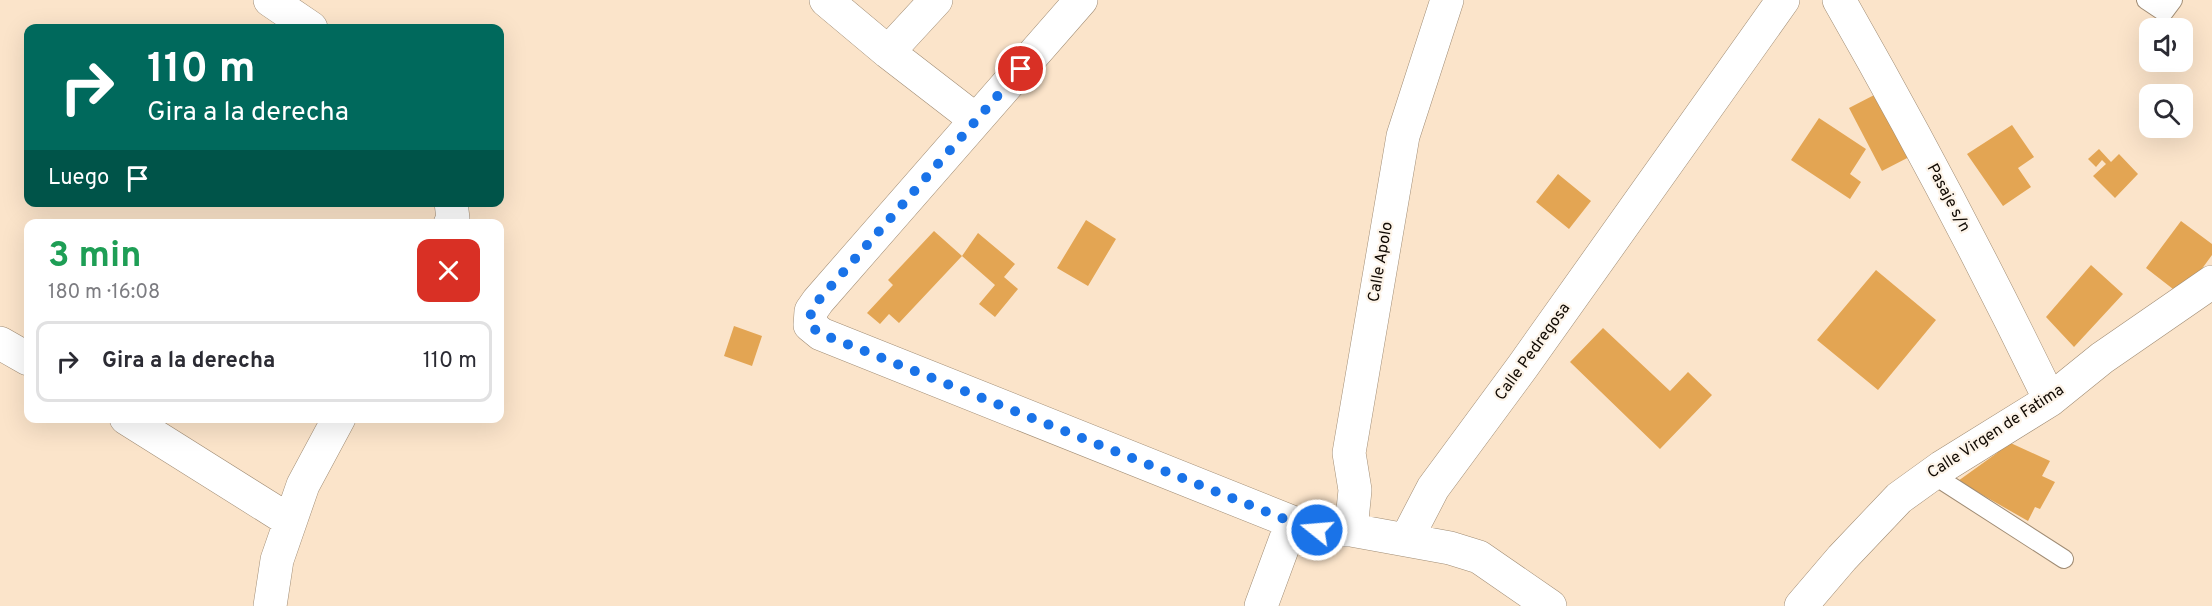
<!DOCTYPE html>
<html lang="es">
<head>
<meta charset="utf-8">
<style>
  :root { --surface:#fff; --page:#f2f2f3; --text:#2b2b33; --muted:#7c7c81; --line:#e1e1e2 }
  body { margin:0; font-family:Overpass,sans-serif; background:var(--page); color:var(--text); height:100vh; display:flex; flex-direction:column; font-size:22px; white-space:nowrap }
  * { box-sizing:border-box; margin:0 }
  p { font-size:20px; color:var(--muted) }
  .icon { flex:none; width:33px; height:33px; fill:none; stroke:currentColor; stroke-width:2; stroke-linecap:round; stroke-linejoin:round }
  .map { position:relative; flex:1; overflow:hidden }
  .sheet { position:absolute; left:24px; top:219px; width:480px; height:204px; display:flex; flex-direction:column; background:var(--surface); border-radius:12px; box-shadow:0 6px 24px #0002 }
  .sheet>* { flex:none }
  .top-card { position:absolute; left:24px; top:24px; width:480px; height:183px; border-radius:12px; box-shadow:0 6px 24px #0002; background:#00695c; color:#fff; overflow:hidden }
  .buttons { position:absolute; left:2139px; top:18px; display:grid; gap:12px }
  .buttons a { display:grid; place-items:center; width:54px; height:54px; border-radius:12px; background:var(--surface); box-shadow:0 6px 24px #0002; font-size:30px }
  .pin { position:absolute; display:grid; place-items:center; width:51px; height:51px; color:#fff; margin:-26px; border:3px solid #fff; border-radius:50%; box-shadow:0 2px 6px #0007 }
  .me { position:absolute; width:66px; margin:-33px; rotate:287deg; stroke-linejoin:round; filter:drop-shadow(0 0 4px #0008) }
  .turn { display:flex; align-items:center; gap:21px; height:126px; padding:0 24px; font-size:27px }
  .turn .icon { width:78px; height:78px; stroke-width:2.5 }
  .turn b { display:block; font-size:42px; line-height:51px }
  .then { display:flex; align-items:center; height:57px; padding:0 24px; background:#0003; gap:12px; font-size:22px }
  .round { display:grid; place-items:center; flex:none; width:63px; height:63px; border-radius:12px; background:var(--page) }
  .overview { display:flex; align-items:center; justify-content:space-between; height:102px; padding:0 24px }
  h1 { font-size:36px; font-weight:700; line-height:45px; color:#1e9e55 }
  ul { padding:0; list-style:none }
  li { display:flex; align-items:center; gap:18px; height:81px; margin:0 12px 9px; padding:0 12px; border:3px solid var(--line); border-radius:12px }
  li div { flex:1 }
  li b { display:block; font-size:22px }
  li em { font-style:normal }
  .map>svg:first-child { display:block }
  .building { fill:#e3a553 }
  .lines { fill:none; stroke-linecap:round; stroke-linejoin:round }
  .service-casing { stroke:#a08c74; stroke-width:20 }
  .minor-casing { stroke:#a08c74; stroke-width:34 }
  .service { stroke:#fff; stroke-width:18 }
  .minor { stroke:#fff; stroke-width:33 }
  .route { stroke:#1a73e8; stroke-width:10; stroke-dasharray:0 18 }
  .labels { text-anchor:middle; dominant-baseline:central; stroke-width:4.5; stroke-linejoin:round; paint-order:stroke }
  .street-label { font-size:16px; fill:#110a03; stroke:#fdf4e9 }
</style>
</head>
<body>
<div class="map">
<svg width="2212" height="606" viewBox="0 0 2212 606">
  <rect width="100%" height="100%" fill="#fbe4ca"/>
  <path class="building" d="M1880,92L1913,155L1882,171L1849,108Z
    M1819,118L1866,149L1850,174L1861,182L1850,199L1791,160Z
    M2012,125L2034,157L2018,168L2031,187L2003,206L1967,154Z
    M2099,149L2111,162L2119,154L2138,174L2115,198L2093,176L2106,164L2102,160L2096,167L2088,159Z
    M1558,174L1591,201L1569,229L1536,202Z
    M1086,220L1116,239L1088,286L1057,268Z
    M2181,221L2212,244V255L2182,296L2146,268Z
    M934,231L962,256L899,323L889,314L880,324L867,313L893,285L888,280Z
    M978,233L1015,264L1004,277L1018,289L995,317L979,304L995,285L962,256Z
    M2091,265L2123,294L2074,347L2046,317Z
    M1876,270L1936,320L1878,390L1817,340Z
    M734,326L762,336L752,366L724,356Z
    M1603,328L1670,391L1688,372L1712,395L1660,449L1570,362Z
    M2004,440L2050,461L2042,476L2055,482L2040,509L2035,507L2028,521L1958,481L1997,453Z"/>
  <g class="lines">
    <defs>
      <path id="service" d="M2146,0L2164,12L2173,0
        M1932,474L2064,559"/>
      <path id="minor" d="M270,0L311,28
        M826,0L888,52L976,120
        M1081,0L818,301L811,311L810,325L821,334L1292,522
        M1839,0C1914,131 1984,264 2050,400
        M888,52L936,0
        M450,224L453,219L451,202
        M0,343L28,359
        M126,418L290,521
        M1351,530L1355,490L1349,453L1403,136L1447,0
        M1406,540L1450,548L1479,557L1550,606
        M270,606L277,560L303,485L339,418
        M1261,606L1292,522L1317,530H1351L1406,540L1433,488L1523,366L1783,0
        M1801,606L1842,558L1899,498L1942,467L2050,400L2102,358L2212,282"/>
    </defs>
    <use href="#service" class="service-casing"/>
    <use href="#minor" class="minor-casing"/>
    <use href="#service" class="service"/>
    <use href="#minor" class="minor"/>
  </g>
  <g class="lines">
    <path class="route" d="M1021,69L818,301L811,311L810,326L821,334L842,342L1292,522L1317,530"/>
  </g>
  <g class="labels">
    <g class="street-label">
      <text transform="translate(1948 198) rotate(62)">Pasaje s/n</text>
      <text transform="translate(1381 262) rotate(-80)">Calle Apolo</text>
      <text transform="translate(1533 352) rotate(-54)">Calle Pedregosa</text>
      <text transform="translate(1996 432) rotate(-33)">Calle Virgen de Fatima</text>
    </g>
  </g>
</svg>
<div class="buttons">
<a><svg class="icon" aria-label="sound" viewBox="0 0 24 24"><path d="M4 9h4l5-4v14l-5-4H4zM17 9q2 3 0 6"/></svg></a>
<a><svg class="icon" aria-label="search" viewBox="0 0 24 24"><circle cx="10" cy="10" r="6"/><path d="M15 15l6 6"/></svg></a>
</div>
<div class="pin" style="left:1021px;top:69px;background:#d93025"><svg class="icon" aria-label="arrive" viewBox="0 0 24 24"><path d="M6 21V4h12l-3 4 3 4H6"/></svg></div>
<svg class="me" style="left:1317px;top:530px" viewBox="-20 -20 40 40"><circle r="17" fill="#1a73e8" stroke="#fff" stroke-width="3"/><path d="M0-11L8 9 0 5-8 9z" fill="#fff"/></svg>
<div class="top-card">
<div class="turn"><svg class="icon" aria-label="right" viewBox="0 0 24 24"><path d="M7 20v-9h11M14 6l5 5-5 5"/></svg><div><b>110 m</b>Gira a la derecha</div></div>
<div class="then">Luego<svg class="icon" aria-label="arrive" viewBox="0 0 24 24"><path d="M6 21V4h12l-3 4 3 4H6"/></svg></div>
</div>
<section class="sheet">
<div class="overview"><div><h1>3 min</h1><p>180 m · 16:08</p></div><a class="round" style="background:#d93025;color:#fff"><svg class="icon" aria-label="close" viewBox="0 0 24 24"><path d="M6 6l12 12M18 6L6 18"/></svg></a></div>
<ul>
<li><svg class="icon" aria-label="right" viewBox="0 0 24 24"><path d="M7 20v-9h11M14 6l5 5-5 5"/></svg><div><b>Gira a la derecha</b></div><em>110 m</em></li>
</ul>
</section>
</div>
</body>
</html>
